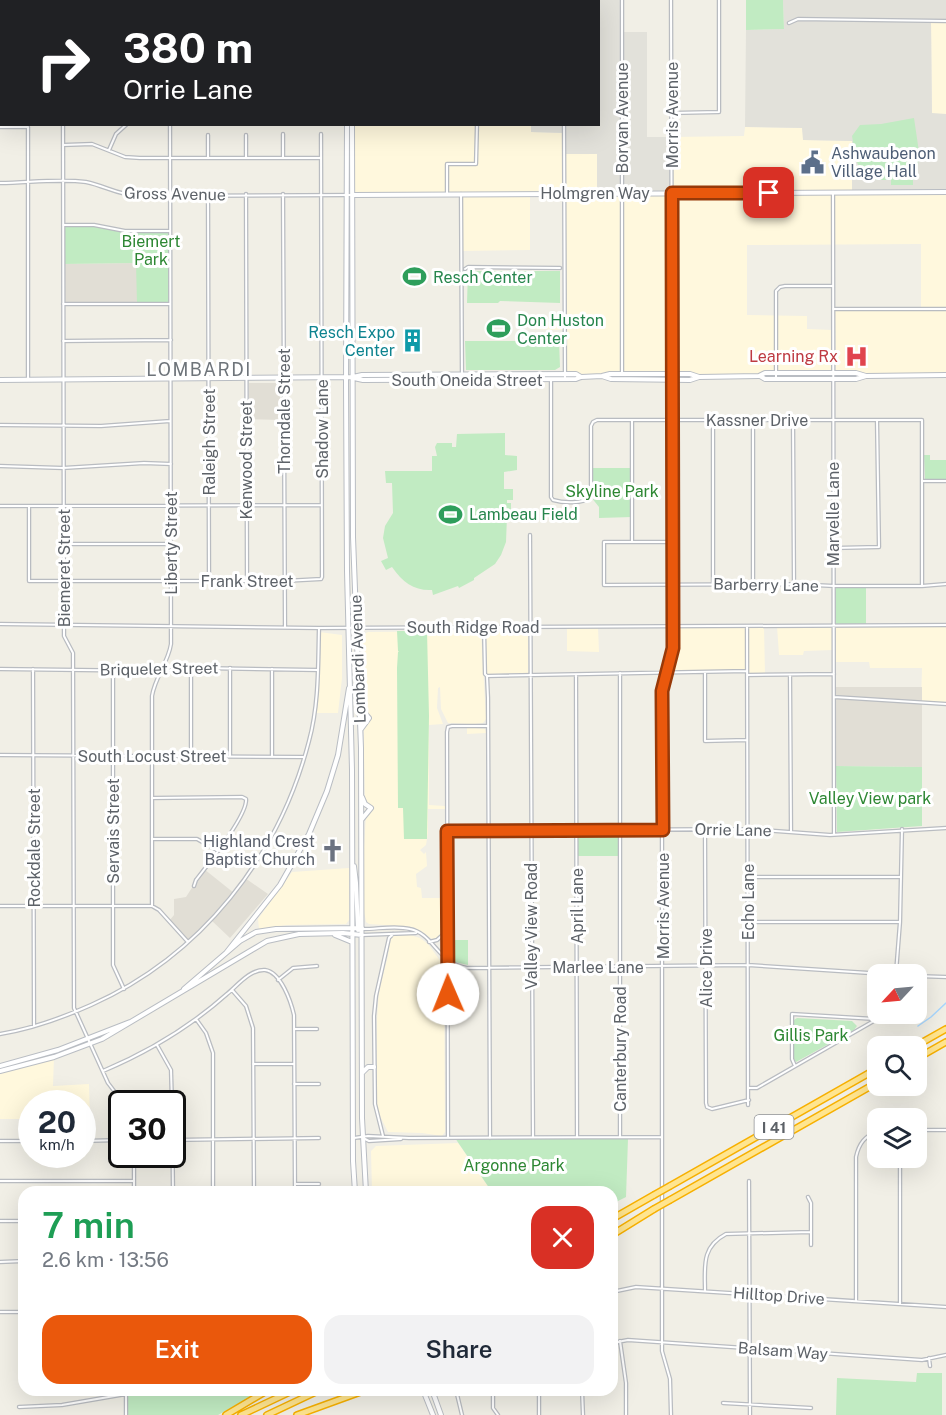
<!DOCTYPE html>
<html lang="en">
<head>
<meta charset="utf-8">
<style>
  :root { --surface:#fff; --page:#f2f2f3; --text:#1f2937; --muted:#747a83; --accent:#ea580c }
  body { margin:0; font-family:"Public Sans",sans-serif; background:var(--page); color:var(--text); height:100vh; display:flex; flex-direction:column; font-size:22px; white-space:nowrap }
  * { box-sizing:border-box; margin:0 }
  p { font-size:20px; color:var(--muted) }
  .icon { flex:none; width:33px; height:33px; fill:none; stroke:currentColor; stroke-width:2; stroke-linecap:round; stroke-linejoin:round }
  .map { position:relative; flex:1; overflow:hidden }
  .sheet { position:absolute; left:18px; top:1186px; width:600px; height:210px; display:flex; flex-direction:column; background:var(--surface); border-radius:18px; box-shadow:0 6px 24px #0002 }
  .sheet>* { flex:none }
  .top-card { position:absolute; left:0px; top:0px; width:600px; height:126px; box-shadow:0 6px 24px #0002; background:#202124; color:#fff; overflow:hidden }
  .needle { width:39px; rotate:244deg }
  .fabs { position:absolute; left:867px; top:964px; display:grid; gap:12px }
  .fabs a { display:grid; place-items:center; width:60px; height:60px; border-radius:12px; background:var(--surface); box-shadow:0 6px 24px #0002; font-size:30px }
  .speed { position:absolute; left:18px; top:1090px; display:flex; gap:12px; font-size:30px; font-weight:700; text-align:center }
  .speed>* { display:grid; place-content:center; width:78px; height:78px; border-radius:50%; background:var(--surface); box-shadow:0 6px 24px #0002; line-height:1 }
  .speed small { font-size:15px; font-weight:400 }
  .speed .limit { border:3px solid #111; border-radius:9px; background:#fff; color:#111 }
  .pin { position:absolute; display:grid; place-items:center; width:51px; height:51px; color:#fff; margin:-26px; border-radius:12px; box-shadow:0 3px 9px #0006 }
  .me { position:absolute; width:66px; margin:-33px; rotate:359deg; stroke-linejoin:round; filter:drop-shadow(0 0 4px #0008) }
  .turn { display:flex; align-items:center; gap:21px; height:126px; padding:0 24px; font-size:27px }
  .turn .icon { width:78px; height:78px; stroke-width:2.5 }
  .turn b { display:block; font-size:42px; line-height:51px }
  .round { display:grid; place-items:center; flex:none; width:63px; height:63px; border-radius:18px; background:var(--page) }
  .headline { display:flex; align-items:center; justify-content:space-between; height:102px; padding:0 24px }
  h1 { font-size:36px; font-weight:600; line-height:45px; color:#1e9e55 }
  .action { display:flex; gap:12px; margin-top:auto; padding:12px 24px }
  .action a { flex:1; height:69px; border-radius:18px; background:var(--accent); color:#fff; font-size:24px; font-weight:600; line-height:69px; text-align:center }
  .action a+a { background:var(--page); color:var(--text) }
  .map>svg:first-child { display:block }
  .commercial { fill:#fff8dd }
  .industrial { fill:#e2e1da }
  .education { fill:#e1ded5 }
  .green { fill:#c1ebc2 }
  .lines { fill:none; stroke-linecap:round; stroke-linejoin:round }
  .stream { stroke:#a8d7ff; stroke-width:1.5 }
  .street-casing { stroke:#b9bcc1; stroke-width:4.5 }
  .secondary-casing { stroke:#b9bdc3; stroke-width:6 }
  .highway-casing { stroke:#f7b000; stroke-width:8 }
  .street { stroke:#fff; stroke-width:2 }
  .secondary { stroke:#fff; stroke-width:4 }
  .highway { stroke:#ffe58f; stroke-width:5 }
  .highway-bridge-casing { stroke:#f7b000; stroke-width:8; stroke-linecap:butt }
  .highway-bridge { stroke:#ffe58f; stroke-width:5 }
  .route-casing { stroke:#983908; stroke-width:15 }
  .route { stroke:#ea580c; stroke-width:10 }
  .labels { text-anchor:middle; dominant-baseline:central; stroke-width:6; stroke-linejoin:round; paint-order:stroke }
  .shield { fill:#fff; stroke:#8e9195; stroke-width:1.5 }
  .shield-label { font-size:15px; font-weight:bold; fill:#5d6268 }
  .street-label { font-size:16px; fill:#5d6268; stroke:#fff }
  .service-label { font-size:16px; fill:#4e5e75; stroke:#fff; text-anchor:start }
  .park-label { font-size:16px; fill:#2d8733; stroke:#fff }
  .leisure-label { font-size:16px; fill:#27864d; stroke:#fff; text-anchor:start }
  .culture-label { font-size:16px; fill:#0d838f; stroke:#fff; text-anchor:end }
  .health-label { font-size:16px; fill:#be3a42; stroke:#fff; text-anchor:end }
  .worship-label { font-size:16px; fill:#5b616d; stroke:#fff; text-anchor:end }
  .neighbourhood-label { font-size:18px; letter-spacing:1.5px; fill:#6e747a; stroke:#fff }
</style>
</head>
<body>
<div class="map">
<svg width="946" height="1415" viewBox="0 0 946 1415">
  <rect width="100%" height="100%" fill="#f1efe6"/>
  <path class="commercial" d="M931,20L946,21V114H932Z
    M531,124L532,132L565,133L597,154V193L672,137L744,136L745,127L802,128L804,140L852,141L946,192V375L866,376L856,373H836L835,309H921V244L747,245V315L807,316V329L833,330V373H765L759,376L699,377L690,374H611L581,377L565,374V330L531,329V322H564V194H530V250L461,251V194L352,195V125Z
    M946,625V704L921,702L922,668H870L869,662H834L833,650L804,651L803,655H779L777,626Z
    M673,626H764L765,675H747V672H667L673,648Z
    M567,627H598L599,652L567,651Z
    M481,631L486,719L483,723L475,724V728L485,729L486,733L467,734V724L448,723L441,709L440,687L438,688L437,708L443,724L429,725V805L445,806V809H428V833L426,845L420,850L424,854L426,852L427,866L416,874L417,887L421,888L422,898H446L445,931L439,938L434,940L413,927L369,924L366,922L364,911V847L366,816L370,810V805L365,801L364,756V726L370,720V715L364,711L362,698V635L368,632Z
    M524,631L528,634V673L487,674L486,632Z
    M319,632L342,635V678L338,713H314Z
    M349,868V920L346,924L287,925L259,929L258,919L292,872Z
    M407,934L420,938L428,944L444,966L445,1132L442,1136L422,1133L388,1132L377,1110V1020L379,990L388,956L390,938L396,935Z
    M54,1057L53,1086L89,1084L90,1119H83L82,1104H32L31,1119H0V1071Z
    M458,1143L492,1192H372L371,1151L376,1146Z"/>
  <path class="industrial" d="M380,0H622V32H647V137H672V193H597V154H565L564,133L531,132V125L598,124V2Z
    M783,0H946V21H931L932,113L946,114V192L852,193V141L803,140L802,128L745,127L746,30L784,29Z"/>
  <path class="education" d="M137,263V304H63V264Z
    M249,383H280V420L249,419Z
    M836,687H922V767L836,766Z
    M204,869L234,893L245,878L268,894L230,938L211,920L188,942L169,921L174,915V899L186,897Z"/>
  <path class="green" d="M746,0H783L784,29L746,30Z
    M914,118L919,152L917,180H913V185H891V180H865L856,160L852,136L860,125L881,124Z
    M94,225L125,231H170V304H137L136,263L63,264V226Z
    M468,271H560V303L500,301L498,303H467Z
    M533,339H559L560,367L555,370H466L465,341H528Z
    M505,433V455L517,456V470L504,472V489H513V500H507V503H511V516H507L506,542L501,555L495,564L474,578V580L459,588L458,586L433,595L432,590C415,591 403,583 392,567L386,570L381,561L388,558L383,538L385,526L393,513L392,483H386L385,471H432V456H437L435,447L437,443H452V447H456L457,434Z
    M924,455H930V460H946V479H925Z
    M591,468H632V517L599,518V507L591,497Z
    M834,586H866V627L834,626Z
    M397,631H427L429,716L427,839H404L403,808H398L397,668L398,652L399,651H398Z
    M836,766L922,767V826L837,832Z
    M577,830H621L620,856H577Z
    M450,940H468V965L451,961Z
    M797,1018L852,1021L857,1026L854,1030L796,1062L794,1059V1020Z
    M455,1138L628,1139L626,1197L612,1204V1192H492Z
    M917,1373H942V1415H836L837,1378L916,1382Z
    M126,1391H261L218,1415H125Z"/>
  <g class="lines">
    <path class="stream" d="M918,1026L931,1017L946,1003"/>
    <defs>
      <path id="street" d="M62,0V2
        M170,0V2
        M259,0V2
        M308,0V2
        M564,0V2
        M671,0L672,375
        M120,2V0
        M476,2V0
        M789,23L798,19L946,21
        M0,35H2
        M0,88H2
        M672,113L719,112V0
        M63,124L64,624V636L73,653L74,1008L108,1083L124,1104
        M170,124L171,644C168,663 155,677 152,696V906L159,910L188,942
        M564,124L565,379
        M0,127H28V379
        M283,134V158
        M208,135V158
        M246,135V158
        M63,145L92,144L125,157L140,158H321
        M109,150L116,134L127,124
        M0,183C28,183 58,178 86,182C106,186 117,195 140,196L352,195
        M833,193L834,834
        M208,194L209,581
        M246,194L247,581
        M283,194L285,626
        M447,194V164H476L477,124
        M461,194L462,380
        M63,225H94L125,231H170
        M465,269L468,267L560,268
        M63,304H170
        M833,309H946
        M63,341L171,340
        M622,375V0
        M776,379V291L780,287L785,286H833
        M551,380V497L553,500C563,503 583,504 591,497V426L593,422L597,420H922V586
        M632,420V542
        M713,420V584
        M753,420V584
        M793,420L794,584
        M0,425L101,426L170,421
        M0,466L63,468L144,463L171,464
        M922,481H946
        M0,506L321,505
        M29,506V581H284L321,579L322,577L321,134
        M530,535L533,1137
        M673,542H604V585L794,584L834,586H922L946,584
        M63,544H171
        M834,548L879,547L877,420
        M0,624L319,628L946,625
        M747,626L748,1105
        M484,627L485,674L487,676L488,698L490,1138
        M230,668V756
        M0,669L161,671L199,668L318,670
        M33,669L34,1026
        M272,669V756
        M113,670V965L124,989
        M705,672V741L747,740
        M620,673V1137
        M747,675L834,674
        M790,675L791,831
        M487,676L747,671
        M576,676L577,1137
        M834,697L946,704
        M0,755L303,757
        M191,756V669
        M152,798L242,797L246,799C248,815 207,866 196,880L194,886
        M705,829L706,1103L707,1107L712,1109L749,1100
        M447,831L747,829L830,835L946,828
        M152,839H197L218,851
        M748,877H901
        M0,906H152
        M748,922H900
        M363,929C378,929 396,925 410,929C434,934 437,963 467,968L748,965L900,975
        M362,935L416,933
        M429,942L437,940L446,932
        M896,973L900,922L902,829
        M916,976L946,977
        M278,980L293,968L317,966
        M232,990L246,1006L253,1028L254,1192
        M196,1019L206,1033L213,1053V1192
        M294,1029H317
        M0,1034C31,1029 62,1018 91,1005C201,956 279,857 309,741C319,704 318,666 319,628
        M157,1045L171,1070L172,1104
        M253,1064H294
        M795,1066L792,1059V1014L875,1019
        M103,1071C148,1052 190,1027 227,994C237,986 250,969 265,970C281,972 291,1002 294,1015L295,1192
        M294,1084H319
        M748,1088H757L886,1014
        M172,1106L173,1192
        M916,1130H946
        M383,1136L375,1104L374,1016L376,996L389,938L393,934
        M354,1138L368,1136L409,1138L662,1137
        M363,1138L369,1141L401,1139
        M448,1138L447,732L448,727L452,726H487
        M172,1140L319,1138
        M0,1141H32
        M82,1141L122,1140
        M0,1181H134
        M749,1181L750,1415
        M295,1184H319
        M134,1192V1155
        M808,1197L811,1203V1245
        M0,1221H24
        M0,1262L24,1261
        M705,1291C705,1267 701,1247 726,1234L811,1232
        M612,1292L636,1287L946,1307
        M856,1301V1157C859,1143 865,1136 878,1131
        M900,1304V1158
        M0,1312H24
        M620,1341L626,1383V1415
        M612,1343L628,1340L922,1360L946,1355
        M929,1358L930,1366
        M126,1390V1415
        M456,1390L462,1415
        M493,1390V1408L498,1415
        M539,1390V1415
        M582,1390L583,1415
        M723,1403L811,1408
        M19,1407L62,1405L126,1394
        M671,1415L670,1379L662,1351V691L673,648L672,381"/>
      <path id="secondary" d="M346,0V2
        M352,0V2
        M347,124L346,384L347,571L352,770L353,1161L355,1192
        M352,124L353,537L361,748L362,1118L366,1192
        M353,195L946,192
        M602,376L611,379L690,380L699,377L759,376L765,373H856L866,376
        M760,376L765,379H856L866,376L946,375
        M354,378L363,380L576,379L581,377L602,376L610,374H690L699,377
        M0,380L353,377L362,375L576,374L581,377
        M361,729L369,718L361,709
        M362,819L371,808L365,804L362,797
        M354,866L356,883L358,930
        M335,935L352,942
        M226,953L280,885L309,834L327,791L338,755L349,688
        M184,989L240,941L256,932L276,929L362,928
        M0,1066L58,1050L130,1022
        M0,1071L54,1057L102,1039L267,941L299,934L343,933L362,935
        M362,1073L368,1067H374
        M423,1390L433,1415
        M432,1390L441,1415"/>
      <path id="highway" d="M914,1047L946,1029
        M916,1059L946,1042
        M670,1186L878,1068
        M670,1200L878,1082
        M612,1219L654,1195
        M612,1235L654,1209
        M226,1415L268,1390
        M241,1415L294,1390
        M267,1415L320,1390
        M297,1415L366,1390"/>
    </defs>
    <use href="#street" class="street-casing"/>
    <use href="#secondary" class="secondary-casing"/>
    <use href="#highway" class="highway-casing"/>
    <use href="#street" class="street"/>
    <use href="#secondary" class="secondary"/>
    <use href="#highway" class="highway"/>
    <defs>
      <path id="highway-bridge" d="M654,1195L670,1186
        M654,1209L670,1200"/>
    </defs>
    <use href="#highway-bridge" class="highway-bridge-casing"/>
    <use href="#highway-bridge" class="highway-bridge"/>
  </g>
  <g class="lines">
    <defs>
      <path id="route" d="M448,994L447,831L663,830L662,691L673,648L672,193H769"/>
    </defs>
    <use href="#route" class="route-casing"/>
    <use href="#route" class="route"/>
  </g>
  <defs>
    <symbol id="civic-bare" viewBox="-9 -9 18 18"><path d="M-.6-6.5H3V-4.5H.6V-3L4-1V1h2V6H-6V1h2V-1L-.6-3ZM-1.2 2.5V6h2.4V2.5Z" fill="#5c6f8a" stroke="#fff" stroke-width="2.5" paint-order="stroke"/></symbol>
    <symbol id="stadium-bare" viewBox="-9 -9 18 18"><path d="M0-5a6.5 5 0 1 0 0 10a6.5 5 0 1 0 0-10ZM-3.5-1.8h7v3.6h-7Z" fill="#2e9e5b" stroke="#fff" stroke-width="2.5" paint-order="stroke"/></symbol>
    <symbol id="building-bare" viewBox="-9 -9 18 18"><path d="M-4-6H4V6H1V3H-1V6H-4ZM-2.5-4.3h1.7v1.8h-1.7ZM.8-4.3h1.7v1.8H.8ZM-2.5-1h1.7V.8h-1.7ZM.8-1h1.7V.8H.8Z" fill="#0f9aa8" stroke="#fff" stroke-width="2.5" paint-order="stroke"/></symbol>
    <symbol id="hospital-bare" viewBox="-9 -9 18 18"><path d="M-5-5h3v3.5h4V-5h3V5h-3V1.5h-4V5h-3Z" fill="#e0444e" stroke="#fff" stroke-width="2.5" paint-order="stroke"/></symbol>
    <symbol id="church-bare" viewBox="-9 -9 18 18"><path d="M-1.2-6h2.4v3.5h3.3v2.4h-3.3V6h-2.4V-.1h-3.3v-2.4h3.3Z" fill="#6b7280" stroke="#fff" stroke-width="2.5" paint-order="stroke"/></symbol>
  </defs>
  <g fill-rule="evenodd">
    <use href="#civic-bare" x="796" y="146" width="33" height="33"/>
    <use href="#stadium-bare" x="398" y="260" width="33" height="33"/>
    <use href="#stadium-bare" x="482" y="312" width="33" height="33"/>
    <use href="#building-bare" x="396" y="324" width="33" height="33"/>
    <use href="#hospital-bare" x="840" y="340" width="33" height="33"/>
    <use href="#stadium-bare" x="434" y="498" width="33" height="33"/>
    <use href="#church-bare" x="316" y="834" width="33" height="33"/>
  </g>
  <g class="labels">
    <rect class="shield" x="754.5" y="1115" width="39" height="24" rx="4.5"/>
    <g class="shield-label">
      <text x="774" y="1127">I 41</text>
    </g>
    <g class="street-label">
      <text transform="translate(672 115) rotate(-90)">Morris Avenue</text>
      <text transform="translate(622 118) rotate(-90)">Borvan Avenue</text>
      <text x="595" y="193">Holmgren Way</text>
      <text transform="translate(175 194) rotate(1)">Gross Avenue</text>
      <text x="467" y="380">South Oneida Street</text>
      <text transform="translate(284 411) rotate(-90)">Thorndale Street</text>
      <text x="757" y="420">Kassner Drive</text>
      <text transform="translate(322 429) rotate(-90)">Shadow Lane</text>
      <text transform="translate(209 442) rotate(-90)">Raleigh Street</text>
      <text transform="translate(246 460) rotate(-90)">Kenwood Street</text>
      <text transform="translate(833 514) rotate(-90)">Marvelle Lane</text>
      <text transform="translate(171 543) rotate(-90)">Liberty Street</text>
      <text transform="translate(64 568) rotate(-90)">Biemeret Street</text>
      <text x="247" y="581">Frank Street</text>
      <text transform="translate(766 585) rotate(1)">Barberry Lane</text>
      <text x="473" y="627">South Ridge Road</text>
      <text transform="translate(358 659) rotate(-92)">Lombardi Avenue</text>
      <text transform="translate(159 669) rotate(-1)">Briquelet Street</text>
      <text x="152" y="756">South Locust Street</text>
      <text transform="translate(733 830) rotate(1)">Orrie Lane</text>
      <text transform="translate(113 831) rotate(-90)">Servais Street</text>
      <text transform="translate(34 848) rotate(-90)">Rockdale Street</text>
      <text transform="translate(748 902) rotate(-90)">Echo Lane</text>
      <text transform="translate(577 906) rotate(-90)">April Lane</text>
      <text transform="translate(663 906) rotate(-90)">Morris Avenue</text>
      <text transform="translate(531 926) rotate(-90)">Valley View Road</text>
      <text x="598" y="967">Marlee Lane</text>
      <text transform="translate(706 968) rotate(-90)">Alice Drive</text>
      <text transform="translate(620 1049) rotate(-90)">Canterbury Road</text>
      <text transform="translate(779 1296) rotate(4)">Hilltop Drive</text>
      <text transform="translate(783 1351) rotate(4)">Balsam Way</text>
    </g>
    <g class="service-label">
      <text x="831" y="153">Ashwaubenon<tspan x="831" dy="18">Village Hall</tspan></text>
    </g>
    <g class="park-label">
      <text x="151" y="241">Biemert<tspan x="151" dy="18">Park</tspan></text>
      <text x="612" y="491">Skyline Park</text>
      <text x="870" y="798">Valley View park</text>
      <text x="811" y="1035">Gillis Park</text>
      <text x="514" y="1165">Argonne Park</text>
    </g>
    <g class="leisure-label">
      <text x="433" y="277">Resch Center</text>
      <text x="517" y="320">Don Huston<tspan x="517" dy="18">Center</tspan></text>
      <text x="469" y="514">Lambeau Field</text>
    </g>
    <g class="culture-label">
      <text x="395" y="332">Resch Expo<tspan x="395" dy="18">Center</tspan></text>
    </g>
    <g class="health-label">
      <text x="838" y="356">Learning Rx</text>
    </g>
    <g class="worship-label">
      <text x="315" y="841">Highland Crest<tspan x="315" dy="18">Baptist Church</tspan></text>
    </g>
    <g class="neighbourhood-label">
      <text x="199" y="369">LOMBARDI</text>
    </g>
  </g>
</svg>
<div class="fabs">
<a><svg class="needle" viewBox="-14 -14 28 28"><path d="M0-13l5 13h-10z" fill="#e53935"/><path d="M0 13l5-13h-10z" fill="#747a83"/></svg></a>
<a><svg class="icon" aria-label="search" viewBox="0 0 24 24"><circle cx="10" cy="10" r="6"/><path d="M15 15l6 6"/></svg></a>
<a><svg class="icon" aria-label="layers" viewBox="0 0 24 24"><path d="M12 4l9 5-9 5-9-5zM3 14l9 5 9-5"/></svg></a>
</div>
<div class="speed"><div>20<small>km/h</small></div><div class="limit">30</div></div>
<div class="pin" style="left:769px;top:193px;background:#d93025"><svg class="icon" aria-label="arrive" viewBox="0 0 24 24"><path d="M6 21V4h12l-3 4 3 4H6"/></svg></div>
<svg class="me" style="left:448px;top:994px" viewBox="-20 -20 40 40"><circle r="19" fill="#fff"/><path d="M0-13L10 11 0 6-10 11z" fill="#ea580c"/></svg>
<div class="top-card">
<div class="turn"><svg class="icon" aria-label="right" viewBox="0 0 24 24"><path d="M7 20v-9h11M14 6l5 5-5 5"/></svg><div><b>380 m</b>Orrie Lane</div></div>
</div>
<section class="sheet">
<div class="headline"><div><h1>7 min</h1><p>2.6 km · 13:56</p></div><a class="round" style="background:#d93025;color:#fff"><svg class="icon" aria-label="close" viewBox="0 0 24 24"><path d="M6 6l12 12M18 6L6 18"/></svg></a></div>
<div class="action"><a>Exit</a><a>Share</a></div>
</section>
</div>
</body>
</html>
